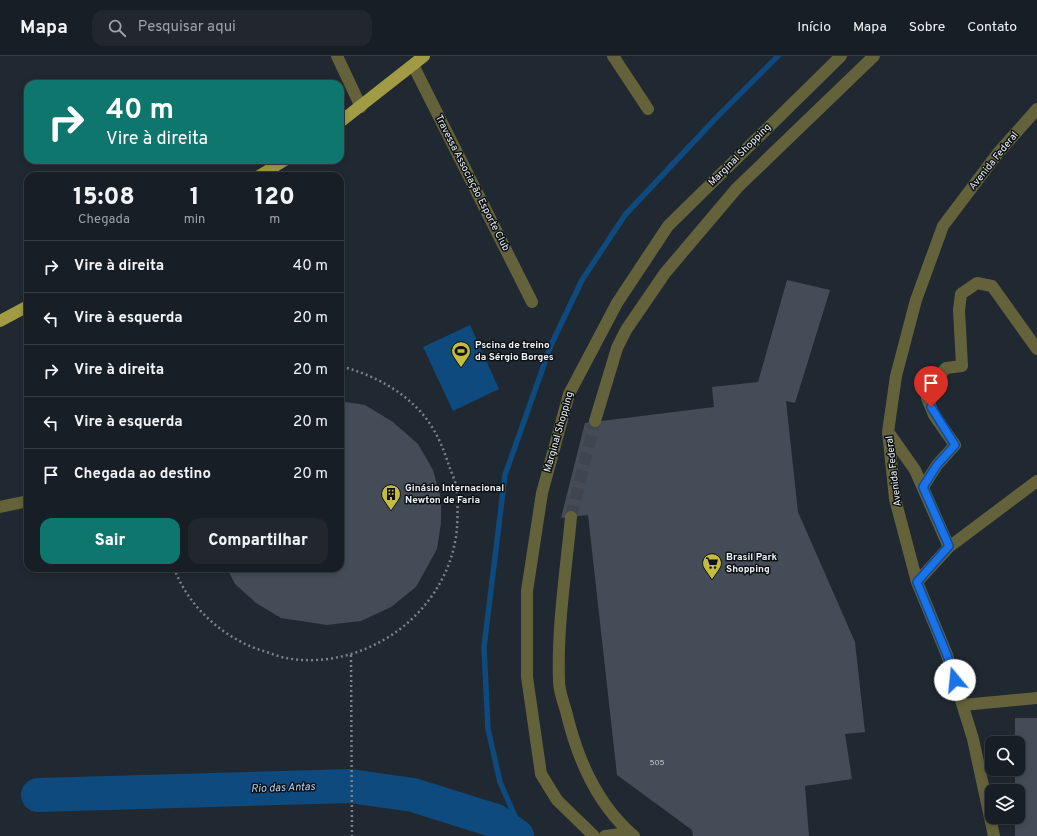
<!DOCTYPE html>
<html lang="pt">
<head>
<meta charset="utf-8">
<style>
  :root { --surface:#181e25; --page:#21272d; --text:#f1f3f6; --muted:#9fa2a7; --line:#363c42; --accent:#0f766e }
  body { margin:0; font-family:Overpass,sans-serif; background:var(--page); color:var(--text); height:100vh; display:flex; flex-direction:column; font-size:15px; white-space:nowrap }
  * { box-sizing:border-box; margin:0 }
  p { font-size:13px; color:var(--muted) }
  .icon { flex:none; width:22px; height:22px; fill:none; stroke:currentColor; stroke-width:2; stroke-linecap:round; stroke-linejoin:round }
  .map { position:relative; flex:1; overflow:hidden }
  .drawer { position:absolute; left:24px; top:116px; width:320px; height:400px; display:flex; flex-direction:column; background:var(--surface); border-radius:12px; box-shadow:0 2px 6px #0003,0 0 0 1px var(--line) }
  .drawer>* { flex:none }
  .top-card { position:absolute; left:24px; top:24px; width:320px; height:84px; border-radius:12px; box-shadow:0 2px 6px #0003,0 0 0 1px var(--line); background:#0f766e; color:#fff; overflow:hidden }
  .tools { position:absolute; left:985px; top:680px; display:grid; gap:8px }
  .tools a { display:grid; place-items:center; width:40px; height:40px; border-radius:8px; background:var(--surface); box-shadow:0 2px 6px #0003,0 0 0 1px var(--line); font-size:20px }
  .pin { position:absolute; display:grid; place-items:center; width:34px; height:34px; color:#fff; margin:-41px -17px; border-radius:50% 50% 50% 0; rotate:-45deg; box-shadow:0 0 4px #0007 }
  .pin .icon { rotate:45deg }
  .me { position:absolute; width:44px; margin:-22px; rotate:343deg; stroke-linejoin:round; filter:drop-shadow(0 0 3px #0008) }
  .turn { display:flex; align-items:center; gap:14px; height:84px; padding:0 16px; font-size:18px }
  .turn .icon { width:52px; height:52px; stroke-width:2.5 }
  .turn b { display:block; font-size:28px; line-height:34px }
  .eta { display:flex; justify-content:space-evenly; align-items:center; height:68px; text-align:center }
  .eta b { font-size:24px; font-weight:800; line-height:28px }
  .cta { display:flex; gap:8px; margin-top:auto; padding:8px 16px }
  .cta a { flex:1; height:46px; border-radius:12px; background:var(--accent); color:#fff; font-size:16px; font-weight:800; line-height:46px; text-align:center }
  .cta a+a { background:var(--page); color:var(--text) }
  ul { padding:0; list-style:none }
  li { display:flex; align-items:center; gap:12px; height:52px; padding:0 16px; border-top:1px solid var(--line) }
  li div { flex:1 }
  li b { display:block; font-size:15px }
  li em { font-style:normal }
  header { display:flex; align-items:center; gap:24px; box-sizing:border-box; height:56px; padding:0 20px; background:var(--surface); border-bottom:1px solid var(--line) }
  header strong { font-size:19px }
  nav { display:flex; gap:22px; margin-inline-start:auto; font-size:14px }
  .search { width:280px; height:36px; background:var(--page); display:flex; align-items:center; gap:10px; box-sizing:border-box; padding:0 14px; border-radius:12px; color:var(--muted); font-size:15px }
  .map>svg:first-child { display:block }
  .water { fill:#0e4a7d }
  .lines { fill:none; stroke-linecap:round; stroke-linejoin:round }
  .stream { stroke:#0e4a7d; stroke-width:5.5 }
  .river { stroke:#0e4a7d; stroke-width:34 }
  .building { fill:#444d57 }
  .minor-tunnel { stroke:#3f464f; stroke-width:12; stroke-dasharray:12 6; stroke-linecap:butt }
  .path { stroke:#7a8188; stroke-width:2.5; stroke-dasharray:2 3; stroke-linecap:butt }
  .minor { stroke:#64623a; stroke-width:12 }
  .major { stroke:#a19b44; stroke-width:12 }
  .route-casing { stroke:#114b97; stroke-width:10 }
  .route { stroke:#1a73e8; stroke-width:7 }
  .labels { text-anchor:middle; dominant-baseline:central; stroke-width:3; stroke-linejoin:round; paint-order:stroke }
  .number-label { font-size:8px; fill:#c3cad0 }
  .street-label { font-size:10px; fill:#edf3f9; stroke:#0d1114 }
  .poi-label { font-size:10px; font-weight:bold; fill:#edf3f9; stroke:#0d1114; text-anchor:start }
  .water-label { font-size:11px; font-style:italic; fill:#afd3f7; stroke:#0d1114 }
</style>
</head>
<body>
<header>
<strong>Mapa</strong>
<div class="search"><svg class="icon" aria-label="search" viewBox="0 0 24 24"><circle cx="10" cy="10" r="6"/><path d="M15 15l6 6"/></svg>Pesquisar aqui</div>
<nav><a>Início</a><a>Mapa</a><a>Sobre</a><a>Contato</a></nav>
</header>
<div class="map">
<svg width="1037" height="780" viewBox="0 0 1037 780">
  <rect width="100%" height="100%" fill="#202831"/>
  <path class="water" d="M470,269L499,333L453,355L423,291Z"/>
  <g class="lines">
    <path class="stream" d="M525,780L514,758L500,726L488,673L484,591L505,419L551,289L582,224L625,159L717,61L778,0"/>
    <path class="river" d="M38,739L350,730L413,739L496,765L517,780"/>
  </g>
  <path class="building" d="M787,224L830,234L795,347L786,345L798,456L855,586L865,676L845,678L852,723L805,730L809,780H693L692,774L617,719L588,459L561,462L585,367L714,351L712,331L758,326Z
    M340,345L365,349L393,366L418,388L433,414L441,443V467L437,493L416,531L391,551L361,565L327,569L281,562L256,547L235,528L227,512H340Z
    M1015,662H1037V780H1015V761H1018V735H1015V713H1018V687H1015Z"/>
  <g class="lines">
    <path class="minor-tunnel" d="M571,461L595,365"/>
    <path class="path" d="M174,512C188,550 222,581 260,594C269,596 278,601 286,602C312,607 341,603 365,593C410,575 446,534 455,486C458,473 458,450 457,437C457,428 452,418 449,410C443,390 434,370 419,354C397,331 370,318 340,310
      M351,599L352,780"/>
    <path class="minor" d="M337,0L361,51
      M613,0L648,53
      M413,9L532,246
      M595,365L617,292L626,274L665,217L737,132L874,0
      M889,377L915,414L949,491
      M923,431L937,409L955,389L934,359L927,342L935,324L946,312L962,310L959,254L961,238L977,227L992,230L1037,293
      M0,451L28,445
      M571,461C566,515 557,571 559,625C559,635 563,645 566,655C577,702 596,748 634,780
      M917,526L949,491L1037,425
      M963,649L1037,642
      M594,780L557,744L541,718L527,621V535L542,437L569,338L617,247L668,170L841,0
      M605,780L630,777
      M994,780L973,683L947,599L917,526L895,443L888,376L896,320L916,244L943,170L998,97L1037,53"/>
    <path class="major" d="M340,66L424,0
      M259,120L285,104
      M0,265L28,250"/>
  </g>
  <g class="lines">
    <defs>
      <path id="route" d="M931,351L955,389L937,409L923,431L949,490L917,526L947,599L955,624"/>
    </defs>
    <use href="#route" class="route-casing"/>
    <use href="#route" class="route"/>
  </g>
  <defs>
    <symbol id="stadium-pin" viewBox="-11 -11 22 30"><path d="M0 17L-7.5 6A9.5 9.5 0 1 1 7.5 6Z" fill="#c4bc3d" stroke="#0d1114"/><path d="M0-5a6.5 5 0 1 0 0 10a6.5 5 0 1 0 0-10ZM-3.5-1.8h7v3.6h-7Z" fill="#111"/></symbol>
    <symbol id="building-pin" viewBox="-11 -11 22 30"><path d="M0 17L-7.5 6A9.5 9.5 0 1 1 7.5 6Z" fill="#c4bc3d" stroke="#0d1114"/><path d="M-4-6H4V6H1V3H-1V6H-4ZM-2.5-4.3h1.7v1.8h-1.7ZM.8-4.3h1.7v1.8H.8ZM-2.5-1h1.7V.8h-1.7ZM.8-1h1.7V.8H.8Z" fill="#111"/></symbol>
    <symbol id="supermarket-pin" viewBox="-11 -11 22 30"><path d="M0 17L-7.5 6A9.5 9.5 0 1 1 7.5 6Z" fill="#c4bc3d" stroke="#0d1114"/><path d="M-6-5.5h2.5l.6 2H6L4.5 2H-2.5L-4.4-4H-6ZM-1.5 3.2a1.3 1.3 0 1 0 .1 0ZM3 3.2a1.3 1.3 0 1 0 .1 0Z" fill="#111"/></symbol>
  </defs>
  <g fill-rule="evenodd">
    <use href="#stadium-pin" x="450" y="284" width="22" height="30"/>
    <use href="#building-pin" x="380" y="427" width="22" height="30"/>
    <use href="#supermarket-pin" x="701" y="496" width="22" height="30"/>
  </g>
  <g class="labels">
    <g class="number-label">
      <text x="657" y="707">505</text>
    </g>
    <g class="street-label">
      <text transform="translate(740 99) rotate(-45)">Marginal Shopping</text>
      <text transform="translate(994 105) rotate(-51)">Avenida Federal</text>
      <text transform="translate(472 127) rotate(63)">Travessa Associação Esporte Club</text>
      <text transform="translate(559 376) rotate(-74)">Marginal Shopping</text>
      <text transform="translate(894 415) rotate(-97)">Avenida Federal</text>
    </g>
    <g class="poi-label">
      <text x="475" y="289">Pscina de treino<tspan x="475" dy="12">da Sérgio Borges</tspan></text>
      <text x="405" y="432">Ginásio Internacional<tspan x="405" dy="12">Newton de Faria</tspan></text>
      <text x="726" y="501">Brasil Park<tspan x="726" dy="12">Shopping</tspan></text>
    </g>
    <g class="water-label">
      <text transform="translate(283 732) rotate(-2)">Rio das Antas</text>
    </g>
  </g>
</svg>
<div class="tools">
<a><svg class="icon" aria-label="search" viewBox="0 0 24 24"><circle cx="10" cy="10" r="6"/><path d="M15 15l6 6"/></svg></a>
<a><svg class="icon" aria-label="layers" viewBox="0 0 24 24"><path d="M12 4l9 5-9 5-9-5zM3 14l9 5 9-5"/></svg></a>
</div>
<div class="pin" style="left:931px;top:351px;background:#d93025"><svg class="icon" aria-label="arrive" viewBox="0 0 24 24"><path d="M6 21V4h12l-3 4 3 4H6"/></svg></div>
<svg class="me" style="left:955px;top:624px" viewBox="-20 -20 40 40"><circle r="19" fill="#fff"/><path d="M0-13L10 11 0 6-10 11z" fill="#1a73e8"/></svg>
<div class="top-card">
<div class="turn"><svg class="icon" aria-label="right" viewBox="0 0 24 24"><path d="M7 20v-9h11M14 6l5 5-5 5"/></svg><div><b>40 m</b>Vire à direita</div></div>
</div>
<section class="drawer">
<div class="eta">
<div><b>15:08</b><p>Chegada</p></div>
<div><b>1</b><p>min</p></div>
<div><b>120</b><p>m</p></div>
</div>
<ul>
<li><svg class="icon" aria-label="right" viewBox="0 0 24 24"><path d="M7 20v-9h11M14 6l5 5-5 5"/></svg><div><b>Vire à direita</b></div><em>40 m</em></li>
<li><svg class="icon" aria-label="left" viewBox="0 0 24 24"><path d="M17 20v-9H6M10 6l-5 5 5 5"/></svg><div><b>Vire à esquerda</b></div><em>20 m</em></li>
<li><svg class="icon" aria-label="right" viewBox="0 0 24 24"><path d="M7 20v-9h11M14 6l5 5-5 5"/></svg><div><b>Vire à direita</b></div><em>20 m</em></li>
<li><svg class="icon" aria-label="left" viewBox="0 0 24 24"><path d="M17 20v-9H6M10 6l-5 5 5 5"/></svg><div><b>Vire à esquerda</b></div><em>20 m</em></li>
<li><svg class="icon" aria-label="arrive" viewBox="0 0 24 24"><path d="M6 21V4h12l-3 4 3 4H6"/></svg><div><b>Chegada ao destino</b></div><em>20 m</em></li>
</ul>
<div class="cta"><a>Sair</a><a>Compartilhar</a></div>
</section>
</div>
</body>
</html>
